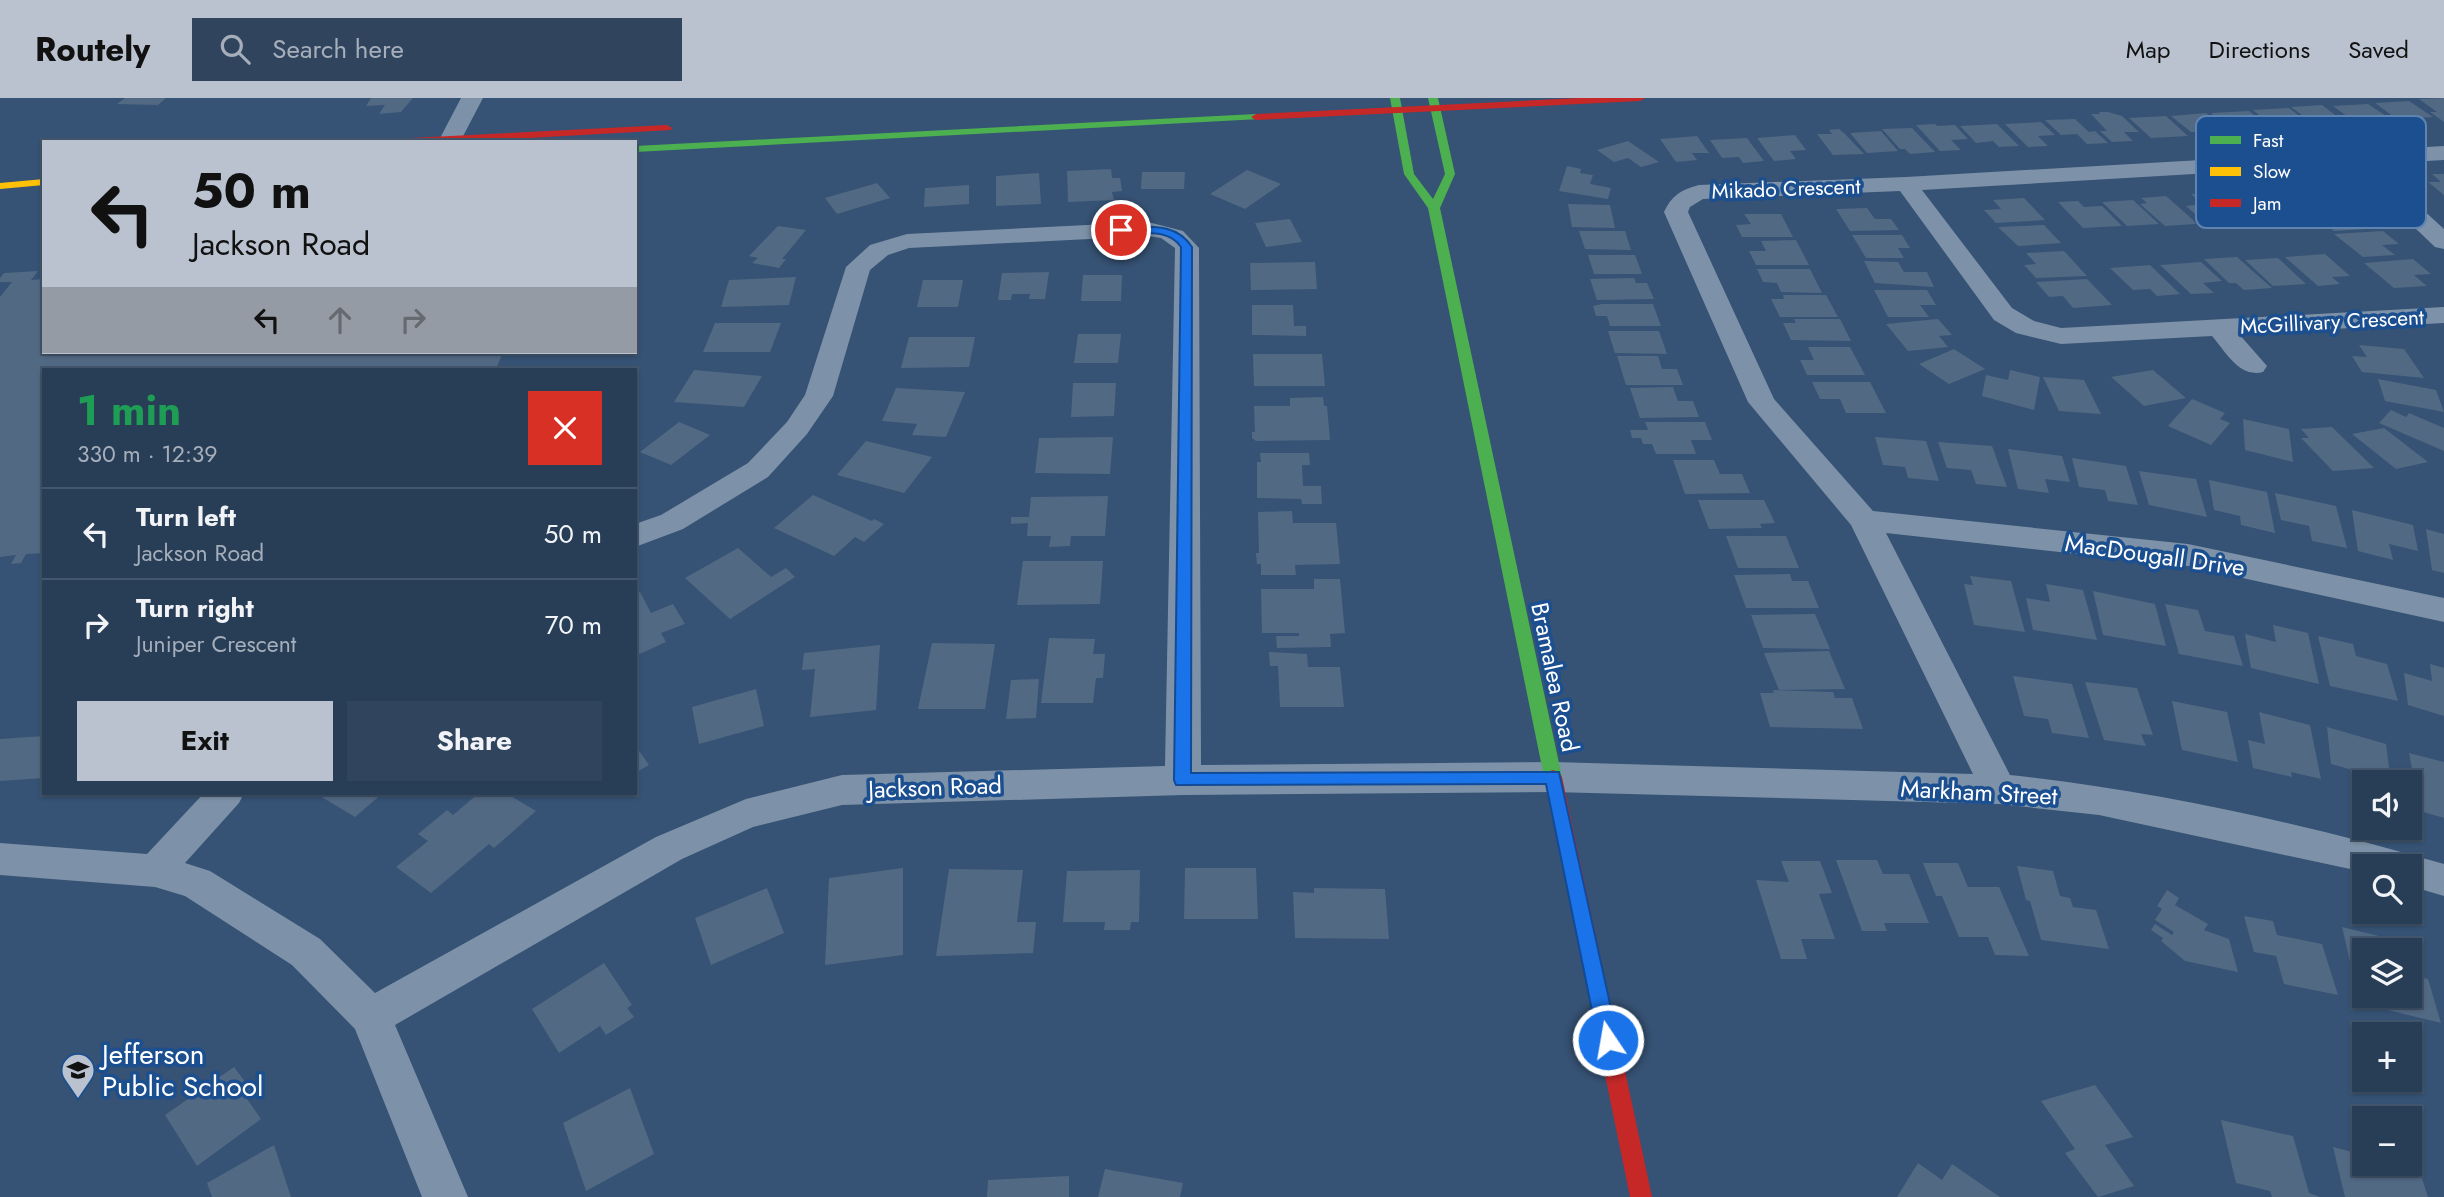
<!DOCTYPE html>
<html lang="en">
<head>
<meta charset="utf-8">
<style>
  :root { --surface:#283e57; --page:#30455d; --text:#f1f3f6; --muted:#a5aeba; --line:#44576d; --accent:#b9c2ce }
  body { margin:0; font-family:Jost,sans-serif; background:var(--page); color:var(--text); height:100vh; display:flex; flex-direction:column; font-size:26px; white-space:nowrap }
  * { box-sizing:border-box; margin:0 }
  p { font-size:23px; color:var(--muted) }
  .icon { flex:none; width:38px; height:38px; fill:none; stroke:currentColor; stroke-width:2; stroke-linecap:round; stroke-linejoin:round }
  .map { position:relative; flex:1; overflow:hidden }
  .panel { position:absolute; left:42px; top:270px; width:595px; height:427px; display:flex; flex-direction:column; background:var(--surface); border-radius:0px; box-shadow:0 2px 5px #0004,0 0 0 2px var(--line) }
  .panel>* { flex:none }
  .banner { position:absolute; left:42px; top:42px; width:595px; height:214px; border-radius:0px; box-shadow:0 2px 5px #0004,0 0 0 2px var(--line); background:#b9c2ce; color:#111; overflow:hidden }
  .controls { position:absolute; left:2352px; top:672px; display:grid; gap:14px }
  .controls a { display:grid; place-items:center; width:70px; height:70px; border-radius:0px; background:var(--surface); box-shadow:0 2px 5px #0004,0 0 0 2px var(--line); font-size:35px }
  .pin { position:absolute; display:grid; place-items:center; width:60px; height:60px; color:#fff; margin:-30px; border:4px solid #fff; border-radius:50%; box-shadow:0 2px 7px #0007 }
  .me { position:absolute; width:77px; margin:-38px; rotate:348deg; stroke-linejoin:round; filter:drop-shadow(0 0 5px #0008) }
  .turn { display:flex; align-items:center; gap:24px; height:147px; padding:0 35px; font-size:32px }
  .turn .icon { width:91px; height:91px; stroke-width:2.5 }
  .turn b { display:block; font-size:49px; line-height:60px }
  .lanes { display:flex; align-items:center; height:66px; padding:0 35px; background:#0003; justify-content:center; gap:35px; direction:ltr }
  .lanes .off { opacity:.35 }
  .round { display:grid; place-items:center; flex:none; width:74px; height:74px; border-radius:0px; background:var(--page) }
  .head { display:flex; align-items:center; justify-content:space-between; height:119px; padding:0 35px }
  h1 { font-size:42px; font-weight:700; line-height:52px; color:#1e9e55 }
  .action { display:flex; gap:14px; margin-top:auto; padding:14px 35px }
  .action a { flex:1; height:80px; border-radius:0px; background:var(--accent); color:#111; font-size:28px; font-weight:700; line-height:80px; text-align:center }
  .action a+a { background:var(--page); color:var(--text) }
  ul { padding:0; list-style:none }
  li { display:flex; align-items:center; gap:21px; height:91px; padding:0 35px; border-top:2px solid var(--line) }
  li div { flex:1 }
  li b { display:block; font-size:26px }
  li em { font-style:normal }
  header { display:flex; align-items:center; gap:42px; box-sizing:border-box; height:98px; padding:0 35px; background:var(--accent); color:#111 }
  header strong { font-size:33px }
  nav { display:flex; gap:38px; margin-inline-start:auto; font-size:24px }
  .search { width:490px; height:63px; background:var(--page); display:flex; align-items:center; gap:18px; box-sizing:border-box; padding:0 24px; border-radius:0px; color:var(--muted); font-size:26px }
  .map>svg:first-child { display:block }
  .building { fill:#526984 }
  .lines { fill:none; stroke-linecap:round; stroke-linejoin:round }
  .street { fill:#7d92a8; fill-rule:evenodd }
  .fast { fill:#4caf50; fill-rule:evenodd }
  .slow { fill:#ffc107; fill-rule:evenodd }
  .jam { fill:#c62828; fill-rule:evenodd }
  .route { fill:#1a73e8; stroke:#114b97; stroke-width:2 }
  .labels { text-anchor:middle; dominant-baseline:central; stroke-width:7; stroke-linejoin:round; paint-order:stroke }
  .far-street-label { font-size:21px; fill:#fff; stroke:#1b4f8f }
  .street-label { font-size:24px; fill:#fff; stroke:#1b4f8f }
  .near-poi-label { font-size:28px; fill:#fff; stroke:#1b4f8f; text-anchor:start }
  .key { fill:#1b4f8f; stroke:#5f84b1; stroke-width:2 }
  .key-label { font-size:19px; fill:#fff }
</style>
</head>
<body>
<header>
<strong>Routely</strong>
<div class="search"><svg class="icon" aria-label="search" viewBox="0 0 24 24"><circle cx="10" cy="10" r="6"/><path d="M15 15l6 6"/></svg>Search here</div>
<nav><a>Map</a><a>Directions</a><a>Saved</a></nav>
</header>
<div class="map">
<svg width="2444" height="1099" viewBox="0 0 2444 1099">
  <rect width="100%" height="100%" fill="#365274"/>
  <path class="building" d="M125,0H166L158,7L117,6Z
    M371,0H413L401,14L379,16L385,7L366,8Z
    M2444,0V24L2430,14H2437L2419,1Z
    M2409,3L2433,19L2418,20L2426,26L2405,27L2375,5Z
    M2368,6L2401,28L2380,30L2366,20L2351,21L2333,8Z
    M2322,7L2339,20L2344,19L2359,31L2339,32L2326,22L2310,23L2291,9Z
    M2289,10L2311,27H2293L2302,33L2281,34L2253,12Z
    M2249,13L2277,36L2255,37L2246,29L2229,30L2211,15Z
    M2099,14H2108L2122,18L2139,34H2124L2133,43L2112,44L2100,33H2107L2091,16H2100Z
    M2206,15L2233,38L2213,39L2206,33L2191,34L2171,18Z
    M2166,18L2188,38L2151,40L2129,20Z
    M2075,21L2089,34L2095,33L2108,45L2087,46L2077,36L2061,37L2045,22Z
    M2041,24L2055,37L2038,38L2048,48L2028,49L2005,26Z
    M1935,26L1937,28L1955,27L1968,41L1951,42L1961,52L1940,53L1916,27Z
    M1997,26L2019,48L1999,49L1993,43L1976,45L1960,28Z
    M1912,30L1935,54L1910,56L1905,51H1900L1882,31Z
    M1839,31L1845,36L1864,56L1833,57L1817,36H1832L1829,32Z
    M1881,33L1898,53L1867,55L1850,35Z
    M1795,37L1806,52L1790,53L1796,61L1774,63L1757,40Z
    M1697,38L1709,55H1692L1697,62L1676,64L1660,41Z
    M1747,40L1764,63L1743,65L1739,59L1722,60L1710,42Z
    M1628,43L1659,64L1641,69L1628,60L1614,64L1597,52Z
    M1567,68L1581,71L1580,75L1593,77L1590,86L1611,90L1608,101L1559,93Z
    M1111,71L1112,80H1120L1122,93L1112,94L1114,102L1068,104L1067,73Z
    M1247,72L1281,86L1245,111L1210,96Z
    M1142,74H1185L1184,91H1141Z
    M1039,75L1041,106L996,108V78Z
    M2432,76H2444V97L2428,84H2441Z
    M877,85L890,100L837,116L825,100Z
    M969,87V106L924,109L925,90Z
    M2212,95L2242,121L2204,124L2186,108L2203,106L2191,96Z
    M2166,98L2192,121L2196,126L2165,128L2140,106L2147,105L2141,100Z
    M2024,100L2045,122L1996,125L1984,112L2001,111L1993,102Z
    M2133,102L2159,126L2127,128L2102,104Z
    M2078,103L2084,109L2102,108L2122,128L2083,130L2058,104Z
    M1568,106L1610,107L1615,130L1572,129Z
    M2343,108L2355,118L2367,117L2383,130L2334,133L2307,110Z
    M1867,110L1875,121H1891L1899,132L1850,133L1836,111Z
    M1744,116H1781L1793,139H1742L1736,127L1751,126Z
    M1290,121L1302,144L1266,149L1255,125Z
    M2044,127L2061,145L2018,148L1998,129Z
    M778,128L806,132L782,161H786L779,170L752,165L758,160L749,158Z
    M1579,133H1625L1631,152L1585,151Z
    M2383,133L2399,146L2382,147L2395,157L2363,159L2334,136Z
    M1852,137H1902L1910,150H1898L1904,160H1866Z
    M1796,142L1809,167H1756L1749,153H1766L1761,143Z
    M2064,153L2087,178L2036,180L2024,167L2036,166L2026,155Z
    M2325,156L2350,178L2332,179L2340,186L2318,188L2285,159Z
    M1588,157H1635L1642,176H1594Z
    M2237,159L2272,190L2244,192L2236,185H2229L2204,161Z
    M2278,160L2306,186L2273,188L2245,162Z
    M2413,161L2431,176L2414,177L2427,188L2394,190L2364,165Z
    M1864,163L1898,164L1904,174H1927L1934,189L1875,185Z
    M1315,164L1317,191L1251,192L1250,165Z
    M2201,164L2222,183L2203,185L2214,195L2191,196L2160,167Z
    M2150,167L2180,196L2157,198L2150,191L2133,192L2110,170Z
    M1757,171H1810L1822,195L1781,194L1777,185L1763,184Z
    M38,173L31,182L44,181V254H503L496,271H44V455L26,456L21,465L11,466L16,457L0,459V199L12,184H0V180L4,175Z
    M1049,174L1045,201H1029L1030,196H1012L1011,202H998L1002,175Z
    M1083,177H1122L1121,203H1081Z
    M796,179L789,207L721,209L729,182Z
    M1634,180L1636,185H1647L1654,201L1597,202L1590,181Z
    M2087,181L2112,207L2073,210L2063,198L2049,199L2036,184Z
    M923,182H963L958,209H917Z
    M1874,192H1927L1936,207H1920L1929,219H1888Z
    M1783,197H1826L1838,219H1780L1771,201H1784Z
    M1602,206H1653L1661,228H1610L1607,218H1596L1593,208Z
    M1252,207H1293L1294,228H1306V238L1252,237Z
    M1794,221H1840L1851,243L1791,242L1783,225H1796Z
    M1938,221L1952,237L1939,238L1948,249L1908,253L1886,226Z
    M715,225H781L770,254H703Z
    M1608,233H1659L1667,256L1615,255Z
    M1078,236H1121L1118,265H1074Z
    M909,239H975L969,269L901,270Z
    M2359,247L2404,251L2424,280L2362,274L2352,258L2367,259Z
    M1808,249H1850L1865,277H1807L1800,262H1814Z
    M1954,251L1985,271L1949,286L1919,266Z
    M1253,256H1322L1325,288H1254Z
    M1617,258H1658L1662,271H1677L1683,287H1626Z
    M694,272L762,278L744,309L674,304Z
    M2010,272L2040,279L2034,312L1982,298L1986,277L2008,282Z
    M2153,272L2186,300L2144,308L2111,279Z
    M2043,279L2084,282L2101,316L2059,313Z
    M2378,281L2436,292L2444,314L2385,303Z
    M1812,284H1870L1886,315H1846L1840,301H1820Z
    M1073,285H1116L1114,318L1071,319Z
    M1673,289L1678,303H1693L1699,319L1640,320L1630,290Z
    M896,290L965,294L946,339L912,337L917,326L882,323Z
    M1323,299L1324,308H1327L1330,342L1256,343L1252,340V334H1255L1254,308H1290V300Z
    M2192,301L2225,315L2220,321L2230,325L2211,347L2168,328Z
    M2391,312L2406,319L2409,315L2444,330V353L2379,325Z
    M2243,321L2289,331L2293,364L2245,352Z
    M679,324L710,337L671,367L640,354Z
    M1645,324H1705L1712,342H1691L1696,356H1656L1652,346H1643L1641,340H1632L1630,332H1648Z
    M2332,329L2374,370L2333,373L2301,340H2309L2301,331Z
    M2384,330L2428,364L2396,371L2352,336Z
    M1113,339L1110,376L1035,375L1039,340Z
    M1875,339L1926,343L1939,383L1908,380L1905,369L1883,367Z
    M866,343L932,359L904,395L837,377Z
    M1938,344L1992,348L2007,389L1976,386L1971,372L1947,370Z
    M2008,351L2062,358L2070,384L2045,381L2049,395L2018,391Z
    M1260,355H1309L1310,367H1302L1303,388H1321L1322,406H1302L1301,401L1257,400V364H1261Z
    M2072,360L2126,368L2138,407L2108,403L2105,392L2079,389Z
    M1673,362H1714L1720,376H1742L1750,395L1685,396Z
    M2139,373L2196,381L2207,419L2149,407Z
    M2209,382L2267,394L2275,435L2241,427L2240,418L2214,412Z
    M2275,395L2336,408L2347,450L2312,443L2309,428L2281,422Z
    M813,397L872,423L874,421L884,426L864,444L855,439L834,458L774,430Z
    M1108,398L1105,438H1071L1070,448L1049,449L1051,438H1027L1028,425L1011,426V419H1029L1031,399Z
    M1698,402H1764L1775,425L1760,426L1762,430L1709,431Z
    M2352,412L2413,427L2418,453L2389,446L2393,462L2358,453Z
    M1292,413L1293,425H1336L1340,466L1295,467L1296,477H1261V466H1257L1256,455H1259L1258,414Z
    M2426,431L2444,436V475L2432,472Z
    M1726,438H1786L1799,470H1738Z
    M738,450L771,479L786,470L795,479L730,521L685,480Z
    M1023,463H1103L1100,506L1017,507Z
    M1790,476L1792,483H1808L1819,510H1746L1734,477Z
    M1970,478L2011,483L2025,534L1974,527L1964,486L1973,487Z
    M1314,481H1340L1345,535L1330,536L1331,549L1277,550L1276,538H1299V535H1262L1261,491H1314Z
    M2046,486L2083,492L2097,542L2033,532L2026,500L2050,504Z
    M2093,493L2155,506L2166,548L2103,537Z
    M640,494L651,515L673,506L685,526L661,535L666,544L635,558V496Z
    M2165,506L2198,512L2205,533L2234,538L2243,568L2179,556Z
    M1815,516L1830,551L1763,550L1751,517Z
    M2273,527L2308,535L2319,586L2251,570L2245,536L2276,544Z
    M2318,538L2353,546L2356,558L2387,566L2398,603L2330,588Z
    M1049,540L1095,541L1093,556H1105L1103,580H1096L1093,605H1041Z
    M932,545L995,546L985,611H918Z
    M880,547L876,612L810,619L815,571L802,572L804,555Z
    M1829,553L1845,591L1779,592L1764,555Z
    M1269,554L1307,556L1308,569H1340L1344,609H1280L1278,568H1270Z
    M2430,566L2444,570V618L2408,607L2404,575L2432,583Z
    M2013,578L2072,586L2089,640L2052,635L2048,621L2024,618Z
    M1039,581L1036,620L1006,621L1011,582Z
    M2085,584L2137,590L2153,637L2141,636L2146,648L2104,642Z
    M756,591L764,628L699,646L692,609Z
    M1773,592L1833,594L1835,600H1852L1863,631L1770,629L1760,595H1774Z
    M2172,603L2227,614L2238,664L2182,652Z
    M2259,614L2310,627L2321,681L2291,674L2292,679L2253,670L2248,642L2265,646Z
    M2327,629L2386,646L2390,677L2407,682V684H2368L2367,676L2331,666Z
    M44,638V680L0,683V641Z
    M635,647L649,667L635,675Z
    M2409,655L2444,664V720L2420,713Z
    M324,695H383L355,719L320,698Z
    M479,695H506L536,713L494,750L489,746L431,795L396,769L428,743L418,736L447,712L453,717Z
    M1836,762H1877L1883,776H1909L1929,825H1884L1887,833H1862Z
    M1781,763H1820L1832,795L1819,796L1835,841H1801L1807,861H1781L1756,782L1789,784Z
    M1923,765H1958L1968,789H1999L2029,858L1995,857L1988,839H1959L1942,798H1936Z
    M2017,768L2053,773L2060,798L2070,800L2073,809L2096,812L2109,851L2041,842L2030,803L2026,802Z
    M903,770V857L825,867L829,780Z
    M1185,770H1256L1258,821H1184Z
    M949,771L1023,772L1017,824H1036L1033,855L936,858Z
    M1140,772L1139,824H1131L1130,832H1104L1105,824H1063L1067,773Z
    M767,790L784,835L711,867L695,820Z
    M1314,790L1385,791L1389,841L1295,840L1293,794L1314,795Z
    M2167,792L2179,800L2175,807L2208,826L2204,832L2229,841L2238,874L2185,863L2161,843L2163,840L2151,832L2155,826L2172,837L2174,834L2155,822L2162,811L2157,808Z
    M2244,818L2273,823L2277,837L2322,846L2338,897L2284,886L2276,858L2254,854Z
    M2342,829L2387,840L2390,852H2364V898H2410V877L2428,881L2441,925L2367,907L2358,898Z
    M604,865L632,907L627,910L634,919L606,937L600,928L559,955L532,911Z
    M234,969L252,993L245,998L261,1021L197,1068L165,1017Z
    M2095,987L2133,1039L2105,1047L2134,1088L2098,1099L2065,1055L2075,1051L2041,1003Z
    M630,990L654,1056L586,1093L563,1025Z
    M2221,1022L2293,1038L2309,1095L2320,1099H2272L2270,1093L2236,1085Z
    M274,1047L291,1099H212L207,1085Z
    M2333,1049L2364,1057V1066H2400L2419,1071L2428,1099H2345Z
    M1918,1065L1942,1082L1952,1066L2000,1099H1897Z
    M1105,1071L1183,1085L1180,1099H1098Z
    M1069,1078V1099H987L988,1082Z"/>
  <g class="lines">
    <path class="street" d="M461,0H483L460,44H438Z
      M2444,48V62L2373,66L2444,131V151L2435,149L2349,67L1922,92L2012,210L2034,223L2061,230L2444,209V225L2239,236L2267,268L2263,274C2239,280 2226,254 2212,238L2061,246L2016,235L1994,222L1900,93L1703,101L1690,109L1688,114L1774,301L1873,413L2188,446L2444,500V524L2188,468L1886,435L2010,677C2156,693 2303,725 2444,766V798L2410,788V768H2364V774L2099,717L1999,706L1553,694L1183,697L842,707L753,729L682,761L395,927L468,1099H422L355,931L292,867L185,798L155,789L0,777V745L147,756L204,695H244L239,705L185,765L210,773L320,841L375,895L656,739L746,701L842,677L1165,668L1175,150L1161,140L1148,138L909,150L888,157L870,172L833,298L807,336L768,379L683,431L635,449V426L661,417L748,365L787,324L805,297L846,169L870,147L907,136L1148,124L1183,133L1199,150L1201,667L1553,664L1973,676L1851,427L1748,304L1664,114C1671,98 1682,91 1699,87L1906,79Z"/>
    <path class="fast" d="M1390,0H1400L1414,76L1433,101L1445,76L1428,0H1438L1455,76L1440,110L1562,679L1559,684L1553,686L1547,684L1544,679L1428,110L1404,76Z
      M1256,16L1261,19L1260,21L635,54V48Z"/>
    <path class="slow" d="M44,81V87L0,91V85Z"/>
    <path class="jam" d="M1579,0H1645L1640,3L1256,22L1251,19L1256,16Z
      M667,27L672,30L671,32L457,44H385L390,41Z
      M1553,672L1559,674L1562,679L1652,1099H1630L1544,679L1547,674Z"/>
  </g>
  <path class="route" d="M1121,128C1148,129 1176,124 1192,149L1191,675L1559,674L1618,942L1615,948L1608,951L1601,948L1598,942L1546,686L1176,687L1174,682L1181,149C1167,128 1138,138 1117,134L1115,132Z"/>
  <defs>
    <symbol id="school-pin" viewBox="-11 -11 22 30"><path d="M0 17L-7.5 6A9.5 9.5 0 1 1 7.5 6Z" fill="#b9c2ce" stroke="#1b4f8f"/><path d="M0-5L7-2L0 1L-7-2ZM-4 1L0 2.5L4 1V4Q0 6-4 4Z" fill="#111"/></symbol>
  </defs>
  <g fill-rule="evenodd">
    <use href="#school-pin" x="59" y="953" width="38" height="52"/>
  </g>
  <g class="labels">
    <g class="far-street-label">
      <text transform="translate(1786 91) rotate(-2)">Mikado Crescent</text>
      <text transform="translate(2332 224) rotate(-3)">McGillivary Crescent</text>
    </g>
    <g class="street-label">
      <text transform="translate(2155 457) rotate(8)">MacDougall Drive</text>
      <text transform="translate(1555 579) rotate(78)">Bramalea Road</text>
      <text transform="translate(935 689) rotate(-2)">Jackson Road</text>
      <text transform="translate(1979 694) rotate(3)">Markham Street</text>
    </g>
    <g class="near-poi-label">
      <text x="102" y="956">Jefferson<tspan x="102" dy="32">Public School</tspan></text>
    </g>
  </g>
  <rect x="2196" y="18" width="230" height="112" rx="10" class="key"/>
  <rect x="2210" y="38" width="31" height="8" fill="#4caf50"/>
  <rect x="2210" y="69" width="31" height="9" fill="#ffc107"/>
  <rect x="2210" y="101" width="31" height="8" fill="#c62828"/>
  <g class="key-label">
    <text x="2253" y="49">Fast</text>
    <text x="2253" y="80">Slow</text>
    <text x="2253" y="112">Jam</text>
  </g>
</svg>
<div class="controls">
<a><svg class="icon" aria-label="sound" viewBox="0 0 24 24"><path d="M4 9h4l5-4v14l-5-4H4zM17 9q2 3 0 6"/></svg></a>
<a><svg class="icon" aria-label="search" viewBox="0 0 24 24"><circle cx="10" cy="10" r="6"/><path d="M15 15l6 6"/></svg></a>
<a><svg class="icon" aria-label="layers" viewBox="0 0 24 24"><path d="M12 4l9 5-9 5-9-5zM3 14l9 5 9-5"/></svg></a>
<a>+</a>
<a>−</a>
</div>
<div class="pin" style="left:1121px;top:132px;background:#d93025"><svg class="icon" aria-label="arrive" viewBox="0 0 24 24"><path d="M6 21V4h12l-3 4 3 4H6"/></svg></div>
<svg class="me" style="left:1608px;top:942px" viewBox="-20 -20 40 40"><circle r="17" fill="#1a73e8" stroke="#fff" stroke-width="3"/><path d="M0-11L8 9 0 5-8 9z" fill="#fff"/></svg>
<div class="banner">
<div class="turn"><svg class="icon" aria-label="left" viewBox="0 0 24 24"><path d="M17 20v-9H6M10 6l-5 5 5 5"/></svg><div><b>50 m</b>Jackson Road</div></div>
<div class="lanes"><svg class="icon" aria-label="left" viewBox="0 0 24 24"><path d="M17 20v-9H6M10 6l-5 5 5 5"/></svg><svg class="icon off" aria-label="ahead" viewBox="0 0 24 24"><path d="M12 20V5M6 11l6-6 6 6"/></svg><svg class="icon off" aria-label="right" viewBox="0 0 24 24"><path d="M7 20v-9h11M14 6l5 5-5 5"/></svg></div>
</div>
<section class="panel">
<div class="head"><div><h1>1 min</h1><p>330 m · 12:39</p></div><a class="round" style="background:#d93025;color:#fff"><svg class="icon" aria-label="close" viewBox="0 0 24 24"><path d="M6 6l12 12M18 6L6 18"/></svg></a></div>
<ul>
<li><svg class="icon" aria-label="left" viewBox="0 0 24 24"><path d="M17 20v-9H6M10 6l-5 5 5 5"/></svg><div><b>Turn left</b><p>Jackson Road</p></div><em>50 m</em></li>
<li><svg class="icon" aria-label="right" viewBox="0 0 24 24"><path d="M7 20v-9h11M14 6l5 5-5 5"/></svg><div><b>Turn right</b><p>Juniper Crescent</p></div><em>70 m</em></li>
</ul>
<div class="action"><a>Exit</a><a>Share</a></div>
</section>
</div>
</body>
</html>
